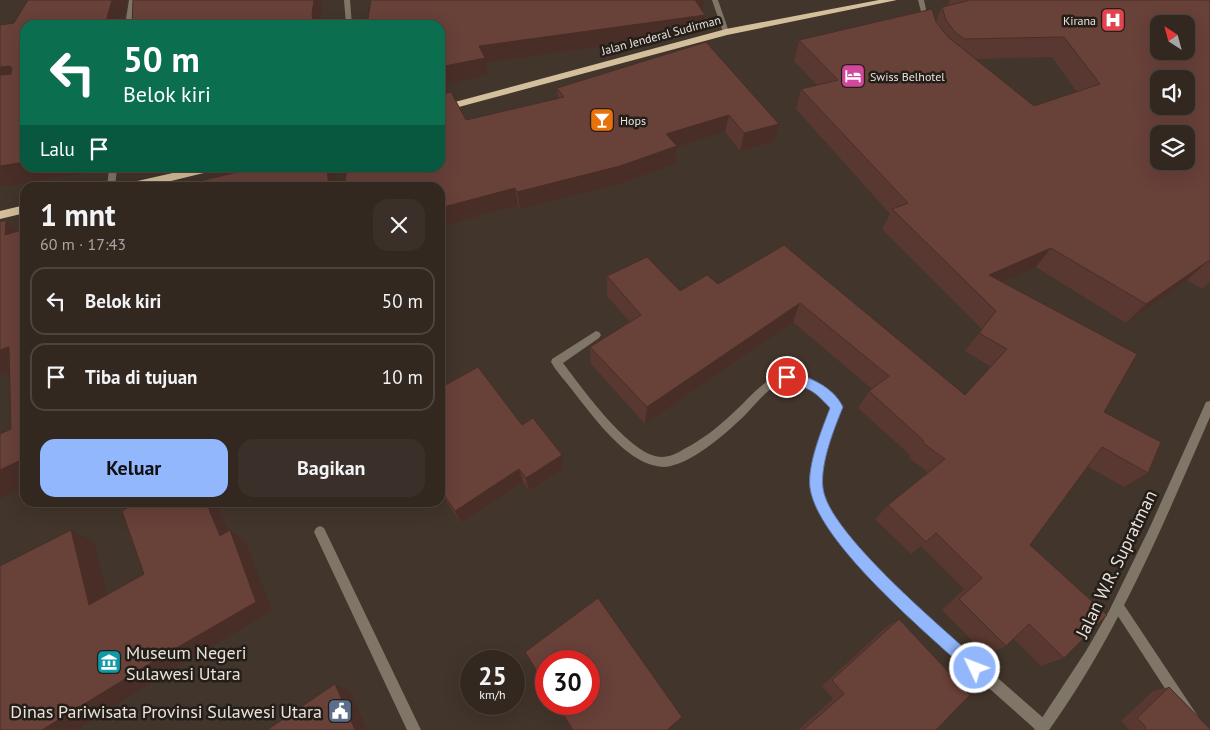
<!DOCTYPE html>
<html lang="id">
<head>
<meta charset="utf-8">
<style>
  :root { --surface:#322820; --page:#3a3029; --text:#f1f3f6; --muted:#a8a6a5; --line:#4d443e; --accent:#93b7fd }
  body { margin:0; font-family:"PT Sans",sans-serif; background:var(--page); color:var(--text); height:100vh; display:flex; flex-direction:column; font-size:19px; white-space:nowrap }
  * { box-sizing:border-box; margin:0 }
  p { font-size:16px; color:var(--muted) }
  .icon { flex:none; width:28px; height:28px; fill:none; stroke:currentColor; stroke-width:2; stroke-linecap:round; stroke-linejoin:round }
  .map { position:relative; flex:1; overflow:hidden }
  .drawer { position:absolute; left:20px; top:182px; width:425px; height:325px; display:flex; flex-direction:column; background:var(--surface); border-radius:15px; box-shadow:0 5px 20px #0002,0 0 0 1px var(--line) }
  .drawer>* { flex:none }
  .banner { position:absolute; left:20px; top:20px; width:425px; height:152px; border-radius:15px; box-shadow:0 5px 20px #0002,0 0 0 1px var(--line); background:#0b6e4f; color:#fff; overflow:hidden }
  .needle { width:32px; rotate:324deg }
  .buttons { position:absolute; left:1150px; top:15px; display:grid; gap:10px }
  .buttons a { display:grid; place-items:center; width:45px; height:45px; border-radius:10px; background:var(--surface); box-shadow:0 5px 20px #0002,0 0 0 1px var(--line); font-size:25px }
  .speed { position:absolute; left:460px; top:650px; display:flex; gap:10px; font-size:25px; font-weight:700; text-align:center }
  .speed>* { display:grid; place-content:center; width:65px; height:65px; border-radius:50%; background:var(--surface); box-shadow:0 5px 20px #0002,0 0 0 1px var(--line); line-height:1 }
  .speed small { font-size:12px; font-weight:400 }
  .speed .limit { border:8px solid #d22; background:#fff; color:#111 }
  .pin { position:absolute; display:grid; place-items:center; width:42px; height:42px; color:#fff; margin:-21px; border:2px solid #fff; border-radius:50%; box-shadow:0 1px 5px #0007 }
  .me { position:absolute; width:55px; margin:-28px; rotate:313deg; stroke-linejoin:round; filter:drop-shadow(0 0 4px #0008) }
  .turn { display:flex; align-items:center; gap:18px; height:105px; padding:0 20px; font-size:22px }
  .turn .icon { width:65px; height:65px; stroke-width:2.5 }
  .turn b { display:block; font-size:35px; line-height:42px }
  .then { display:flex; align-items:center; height:48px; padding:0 20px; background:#0003; gap:10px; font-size:19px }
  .round { display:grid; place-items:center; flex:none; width:52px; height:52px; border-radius:15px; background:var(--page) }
  .headline { display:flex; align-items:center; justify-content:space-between; height:85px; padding:0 20px }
  h1 { font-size:30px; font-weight:800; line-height:38px }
  .cta { display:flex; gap:10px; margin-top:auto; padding:10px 20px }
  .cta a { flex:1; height:58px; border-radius:15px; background:var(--accent); color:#111; font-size:20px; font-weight:800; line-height:58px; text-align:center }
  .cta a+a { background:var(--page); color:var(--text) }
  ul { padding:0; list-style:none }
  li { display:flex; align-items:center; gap:15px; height:68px; margin:0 10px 8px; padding:0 10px; border:2px solid var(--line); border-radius:15px }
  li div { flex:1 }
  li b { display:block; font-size:19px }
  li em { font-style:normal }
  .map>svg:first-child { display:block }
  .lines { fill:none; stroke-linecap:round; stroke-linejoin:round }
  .service { fill:#7f7667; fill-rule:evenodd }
  .minor { fill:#7f7667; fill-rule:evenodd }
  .tertiary { fill:#7f7667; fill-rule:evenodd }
  .trunk { fill:#d4bf9c; fill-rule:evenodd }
  .wall { fill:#593831; fill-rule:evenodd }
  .shaded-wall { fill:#492e28 }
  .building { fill:#684139; stroke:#492e28; fill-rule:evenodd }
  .route { fill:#93b7fd; stroke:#6077a4 }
  .labels { text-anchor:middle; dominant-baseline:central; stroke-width:5; stroke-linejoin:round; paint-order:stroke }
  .far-poi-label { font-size:12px; fill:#eae1db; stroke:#241e19; text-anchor:start }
  .far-street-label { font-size:12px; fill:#eae1db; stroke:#241e19 }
  .near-street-label { font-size:18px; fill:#eae1db; stroke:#241e19 }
  .near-poi-label { font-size:18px; fill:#eae1db; stroke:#241e19; text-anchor:start }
</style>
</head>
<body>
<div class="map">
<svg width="1210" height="730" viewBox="0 0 1210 730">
  <rect width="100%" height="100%" fill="#42352b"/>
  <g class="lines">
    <path class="service" d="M918,0H924L929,24L924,23Z
      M320,526L324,528L421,730H407L314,532L316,528Z"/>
    <path class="minor" d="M129,0H135L131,25H125Z
      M344,0H350L352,25H346Z
      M712,0H718L729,32L728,33L723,32Z
      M109,168H117L115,188H107Z
      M596,331L599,332L601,335L599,338L563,363C582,388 625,448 655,456C666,459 676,454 684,449C702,440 718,427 733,413C749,399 764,377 787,373C796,371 807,376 815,381C825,387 837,397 842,407L827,445L823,472L822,487L829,508L851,538L882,572L918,608L1048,722L1050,727L1049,730H1036L909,617L873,581L842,546L821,515L810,487L811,477L817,445L831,408C821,397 805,379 788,381C769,384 754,407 741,419C723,436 691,464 665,467C657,467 647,464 640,460C613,445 588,410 569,386C563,378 556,371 551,362L552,359Z
      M1118,600L1122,602L1207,730H1192L1114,610L1112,606L1114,602Z"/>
    <path class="tertiary" d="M1210,401V417C1163,525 1118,634 1049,730H1034L1086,651L1109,611L1150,527L1206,402Z"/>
    <path class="trunk" d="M879,0H897L727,35L440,112V106L726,29Z
      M195,168H213L208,172L142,188H119L124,184Z
      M25,205V213L0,219V211Z"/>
  </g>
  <path class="wall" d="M950,0H1210V282L1202,289L1187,280L1126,323L1036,267L1002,282L1104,412L1148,473L1124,487L1087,466L1030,545L1064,658L1041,666L1014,639L1006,646L986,655L942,610L964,589L921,546L911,554L875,519L888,505L928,472L909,458L911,456L858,408L869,391L872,389L793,322L645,424L591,364L590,347L630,322L607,296V276L680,291L718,284L784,245L965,395L991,367L965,351L982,329L882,229L890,214L796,109L801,89L817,85L794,61L799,40L936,21L942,7L947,6ZM1052,57L1077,92L1034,106L975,59Z
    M702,12L705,15L703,32L486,63L488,75L447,84L449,93L466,120L558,99L557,88L706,42L774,142L740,151L725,132L677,147L675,164L620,184L520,209L518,205L440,227V25Z
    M440,388L522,425L563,469L529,491L523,482L461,523L440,492Z
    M899,619L936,730H798L833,699L822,686L886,627Z
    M525,652L682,717L678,721L668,730H572L556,704H589L546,661V687Z
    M1169,687L1210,730H1129V729L1121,721L1153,691Z"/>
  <path class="shaded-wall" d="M112,0H127L121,25H105Z
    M314,0H322L319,25H313L312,14Z
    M692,0H704L702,12Z
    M705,15L703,32L486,63L488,75L447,84L450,101L440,104V67L479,46Z
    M10,66L25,84L0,88V67Z
    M729,115L725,132L677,147L675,164L620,184L520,209L517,192L666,134Z
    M779,124L774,142L740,151L744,133Z
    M25,162V168H88L87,172L0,187V166Z
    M327,168H334L336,188H329Z
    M515,188L518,205L440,227V208Z
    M6,220L25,239L5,235Z
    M1051,248L1036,267L978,293L989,275Z
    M1208,261L1187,280L1126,323L1146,304Z
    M800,303L793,322L645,424L647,407Z
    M9,347L25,368L0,376V350Z
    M562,455L563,469L529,491L526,478Z
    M25,458V487L0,499V470Z
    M519,469L523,482L461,523L455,511Z
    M206,502H216L236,546L230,530L246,542L272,611L175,668L76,730H42L220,536Z
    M71,530L94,542L112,615L89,605Z
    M335,684L350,691L367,730H355Z
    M682,717L678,721L668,730H667Z"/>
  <path class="building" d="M28,0H112L105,25H25V162L0,166V75L11,74L12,68L10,66L0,67V25L14,23Z
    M133,0H314L312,14L313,25H132Z
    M371,0H695L705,15L479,46L485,58L440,67V25H367Z
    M966,0H1210V262L1208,261L1146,304L1051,248L989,275L1137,354L1104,412L1161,442L1148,473L1102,447L1030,545L1107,615L1064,658L1029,624L1006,646L959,599L982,578L936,533L926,542L888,505L945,459L923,443L924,441L869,391L889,376L800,303L647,407L590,347L641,315L607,276L647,257L680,291L707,275L718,284L784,245L965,395L1007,349L979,333L996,311L892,209L908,203L801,89L838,80L799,40L932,9L936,22L948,37L1034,106L1100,84L1064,37L964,39L955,32L946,20L942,7L967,1ZM1159,24H1186V51H1159ZM1159,79H1186V106H1159ZM1159,134H1186V161H1159Z
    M706,42L779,124L744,133L729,115L666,134L677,146L620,166L517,192L515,188L440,208V188H344L347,168H440V95L451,92L466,120L564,97L557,88Z
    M440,72L447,84L440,86Z
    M253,168H327L329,188H172Z
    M6,220L5,235L25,229V458L0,470V434L11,429L9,347L0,350V222Z
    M478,367L522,425L533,418L562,455L526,478L519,469L455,511L440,489V388Z
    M137,502H206L220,536L230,530L256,602L154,661L42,730H0V566L71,530L89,605L144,574L122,511Z
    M598,598L682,717L667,730H573L557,704H589V661H546V686L525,652Z
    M899,619L970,695L936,730H803L844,694L832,680Z
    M335,684L355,730H267Z
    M1169,687L1210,729V730H1144L1146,727L1137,718Z"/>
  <path class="route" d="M787,372C808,376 833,386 843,407C834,429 820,464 823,488C828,533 945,630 981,663L983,668L981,673L975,675L970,673C929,635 818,543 810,488C807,465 822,429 830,408C812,388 807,388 783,380L782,377Z"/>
  <defs>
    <symbol id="hospital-square" viewBox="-11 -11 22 22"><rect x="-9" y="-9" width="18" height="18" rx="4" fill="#e0444e" stroke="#241e19"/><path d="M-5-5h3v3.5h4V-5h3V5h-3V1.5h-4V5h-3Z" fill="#fff"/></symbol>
    <symbol id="hotel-square" viewBox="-11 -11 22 22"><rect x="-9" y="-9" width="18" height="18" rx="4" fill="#d1479c" stroke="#241e19"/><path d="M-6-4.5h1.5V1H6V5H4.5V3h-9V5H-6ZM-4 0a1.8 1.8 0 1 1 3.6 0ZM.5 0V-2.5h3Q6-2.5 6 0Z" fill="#fff"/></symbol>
    <symbol id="bar-square" viewBox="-11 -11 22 22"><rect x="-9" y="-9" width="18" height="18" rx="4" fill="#e8710a" stroke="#241e19"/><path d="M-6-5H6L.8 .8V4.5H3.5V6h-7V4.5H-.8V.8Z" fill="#fff"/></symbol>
    <symbol id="museum-square" viewBox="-11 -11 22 22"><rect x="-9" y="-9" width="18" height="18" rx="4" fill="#0f9aa8" stroke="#241e19"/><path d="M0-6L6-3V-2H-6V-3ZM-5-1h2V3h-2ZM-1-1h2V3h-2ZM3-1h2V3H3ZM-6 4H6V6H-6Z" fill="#fff"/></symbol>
    <symbol id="civic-square" viewBox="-11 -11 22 22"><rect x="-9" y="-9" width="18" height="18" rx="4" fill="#5c6f8a" stroke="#241e19"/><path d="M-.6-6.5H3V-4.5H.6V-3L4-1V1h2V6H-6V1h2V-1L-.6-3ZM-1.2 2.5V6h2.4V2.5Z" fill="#fff"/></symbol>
  </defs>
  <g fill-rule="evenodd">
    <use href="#hospital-square" x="1099" y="6" width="28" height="28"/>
    <use href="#hotel-square" x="839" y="62" width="28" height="28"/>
    <use href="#bar-square" x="588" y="106" width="28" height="28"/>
    <use href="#museum-square" x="95" y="648" width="28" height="28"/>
    <use href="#civic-square" x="326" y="697" width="28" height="28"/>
  </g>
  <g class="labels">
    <g class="far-poi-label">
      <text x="1096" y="20" text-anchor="end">Kirana</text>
      <text x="870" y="76">Swiss Belhotel</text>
      <text x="620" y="120">Hops</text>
    </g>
    <g class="far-street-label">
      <text transform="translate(661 35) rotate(-15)">Jalan Jenderal Sudirman</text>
    </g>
    <g class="near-street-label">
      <text transform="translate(1116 564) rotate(-64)">Jalan W.R. Supratman</text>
    </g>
    <g class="near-poi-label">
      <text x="126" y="652">Museum Negeri<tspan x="126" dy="21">Sulawesi Utara</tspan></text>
      <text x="322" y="711" text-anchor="end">Dinas Pariwisata Provinsi Sulawesi Utara</text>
    </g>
  </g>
</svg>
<div class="buttons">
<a><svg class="needle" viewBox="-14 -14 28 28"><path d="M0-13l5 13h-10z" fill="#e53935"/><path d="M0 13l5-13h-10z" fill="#a8a6a5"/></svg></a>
<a><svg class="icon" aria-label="sound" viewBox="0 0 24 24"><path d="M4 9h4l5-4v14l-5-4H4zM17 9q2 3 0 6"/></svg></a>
<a><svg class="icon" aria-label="layers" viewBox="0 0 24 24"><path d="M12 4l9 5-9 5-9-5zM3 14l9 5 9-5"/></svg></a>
</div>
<div class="speed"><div>25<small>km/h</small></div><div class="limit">30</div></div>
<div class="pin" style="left:787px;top:377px;background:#d93025"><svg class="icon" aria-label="arrive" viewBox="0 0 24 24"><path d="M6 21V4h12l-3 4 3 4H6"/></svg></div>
<svg class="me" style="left:975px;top:668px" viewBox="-20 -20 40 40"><circle r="17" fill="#93b7fd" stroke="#fff" stroke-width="3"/><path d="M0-11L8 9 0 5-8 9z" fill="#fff"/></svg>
<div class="banner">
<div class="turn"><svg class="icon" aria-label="left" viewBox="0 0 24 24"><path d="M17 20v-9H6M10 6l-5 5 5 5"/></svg><div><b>50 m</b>Belok kiri</div></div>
<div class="then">Lalu<svg class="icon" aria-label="arrive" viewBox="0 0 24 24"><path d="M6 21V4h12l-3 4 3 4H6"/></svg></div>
</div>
<section class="drawer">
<div class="headline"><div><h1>1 mnt</h1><p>60 m · 17:43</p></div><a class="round"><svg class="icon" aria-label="close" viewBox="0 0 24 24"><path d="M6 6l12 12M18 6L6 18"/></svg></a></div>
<ul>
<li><svg class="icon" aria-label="left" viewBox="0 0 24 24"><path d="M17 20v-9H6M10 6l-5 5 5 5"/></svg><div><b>Belok kiri</b></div><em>50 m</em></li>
<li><svg class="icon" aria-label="arrive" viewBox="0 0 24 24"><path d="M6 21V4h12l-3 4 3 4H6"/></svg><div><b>Tiba di tujuan</b></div><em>10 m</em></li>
</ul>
<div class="cta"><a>Keluar</a><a>Bagikan</a></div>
</section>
</div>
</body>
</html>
